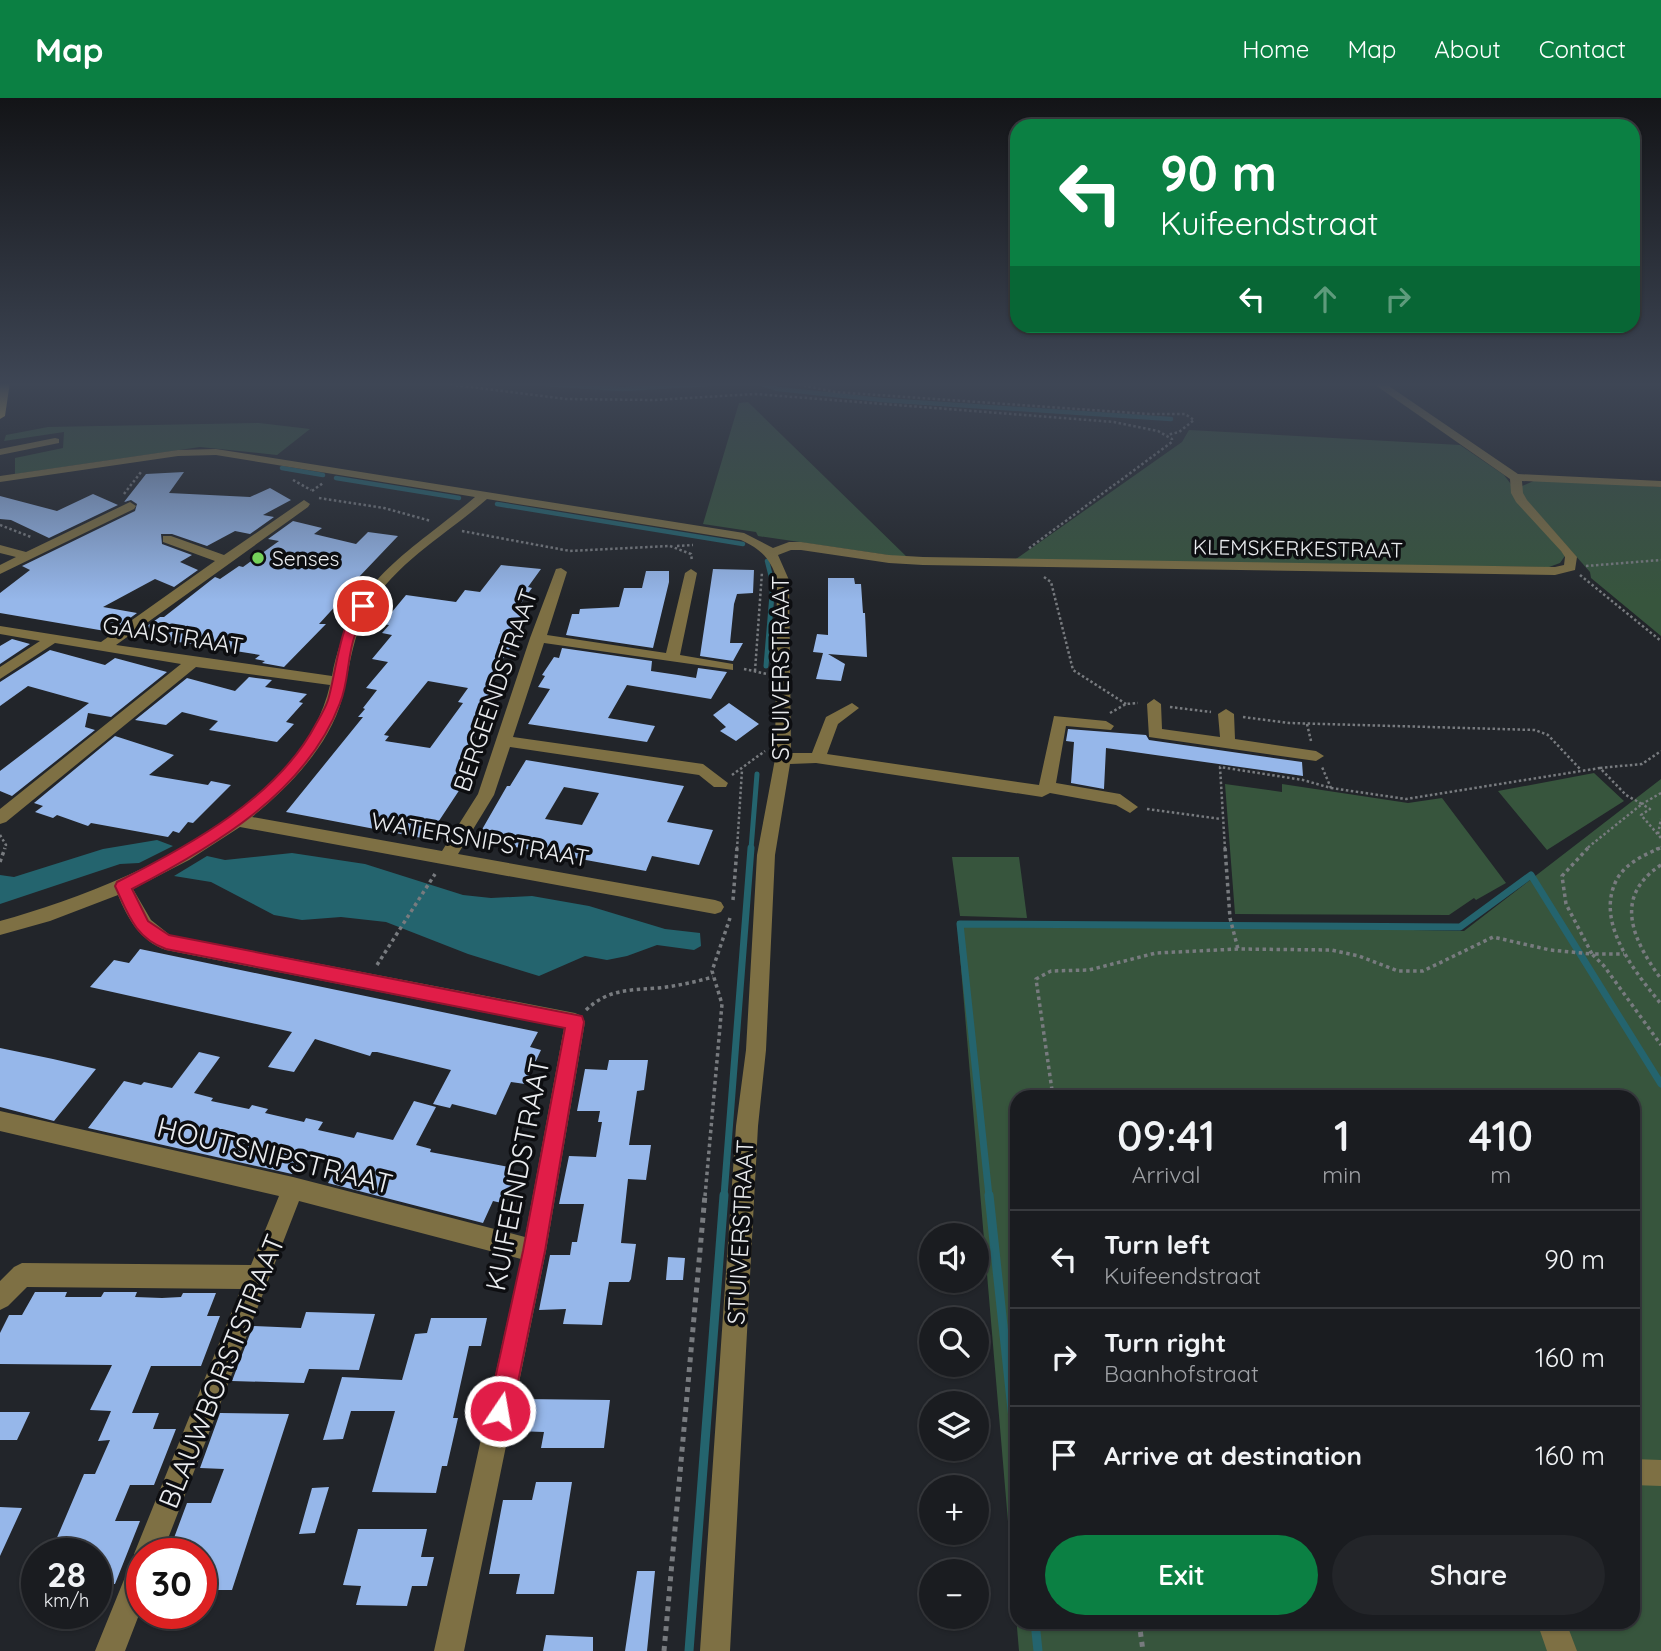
<!DOCTYPE html>
<html lang="en">
<head>
<meta charset="utf-8">
<style>
  :root { --surface:#1a1c20; --page:#232529; --text:#f1f3f6; --muted:#9fa1a5; --line:#383a3e; --accent:#0b8043 }
  body { margin:0; font-family:Quicksand,sans-serif; background:var(--page); color:var(--text); height:100vh; display:flex; flex-direction:column; font-size:26px; white-space:nowrap }
  * { box-sizing:border-box; margin:0 }
  p { font-size:23px; color:var(--muted) }
  .icon { flex:none; width:38px; height:38px; fill:none; stroke:currentColor; stroke-width:2; stroke-linecap:round; stroke-linejoin:round }
  .map { position:relative; flex:1; overflow:hidden }
  .sheet { position:absolute; left:1010px; top:992px; width:630px; height:539px; display:flex; flex-direction:column; background:var(--surface); border-radius:21px; box-shadow:0 2px 5px #0004,0 0 0 2px var(--line) }
  .sheet>* { flex:none }
  .banner { position:absolute; left:1010px; top:21px; width:630px; height:214px; border-radius:21px; box-shadow:0 2px 5px #0004,0 0 0 2px var(--line); background:#0b8043; color:#fff; overflow:hidden }
  .fabs { position:absolute; left:919px; top:1125px; display:grid; gap:14px }
  .fabs a { display:grid; place-items:center; width:70px; height:70px; border-radius:50%; background:var(--surface); box-shadow:0 2px 5px #0004,0 0 0 2px var(--line); font-size:35px }
  .speed { position:absolute; left:21px; top:1440px; display:flex; gap:14px; font-size:35px; font-weight:700; text-align:center }
  .speed>* { display:grid; place-content:center; width:91px; height:91px; border-radius:50%; background:var(--surface); box-shadow:0 2px 5px #0004,0 0 0 2px var(--line); line-height:1 }
  .speed small { font-size:18px; font-weight:400 }
  .speed .limit { border:10px solid #d22; background:#fff; color:#111 }
  .pin { position:absolute; display:grid; place-items:center; width:60px; height:60px; color:#fff; margin:-30px; border:4px solid #fff; border-radius:50%; box-shadow:0 2px 7px #0007 }
  .me { position:absolute; width:77px; margin:-38px; rotate:12deg; stroke-linejoin:round; filter:drop-shadow(0 0 5px #0008) }
  .turn { display:flex; align-items:center; gap:24px; height:147px; padding:0 35px; font-size:32px }
  .turn .icon { width:91px; height:91px; stroke-width:2.5 }
  .turn b { display:block; font-size:49px; line-height:60px }
  .lanes { display:flex; align-items:center; height:66px; padding:0 35px; background:#0003; justify-content:center; gap:35px; direction:ltr }
  .lanes .off { opacity:.35 }
  .eta { display:flex; justify-content:space-evenly; align-items:center; height:119px; text-align:center }
  .eta b { font-size:42px; font-weight:600; line-height:49px }
  .cta { display:flex; gap:14px; margin-top:auto; padding:14px 35px }
  .cta a { flex:1; height:80px; border-radius:42px; background:var(--accent); color:#fff; font-size:28px; font-weight:600; line-height:80px; text-align:center }
  .cta a+a { background:var(--page); color:var(--text) }
  ul { padding:0; list-style:none }
  li { display:flex; align-items:center; gap:21px; height:98px; padding:0 35px; border-top:2px solid var(--line) }
  li div { flex:1 }
  li b { display:block; font-size:26px }
  li em { font-style:normal }
  header { display:flex; align-items:center; gap:42px; box-sizing:border-box; height:98px; padding:0 35px; background:var(--accent); color:#fff }
  header strong { font-size:33px }
  nav { display:flex; gap:38px; margin-inline-start:auto; font-size:24px }
  .map>svg:first-child { display:block }
  .green { fill:#37553d; fill-rule:evenodd }
  .water { fill:#24646e }
  .lines { fill:none; stroke-linecap:round; stroke-linejoin:round }
  .stream-far3 { stroke:#24646e; stroke-width:4.5 }
  .stream-far2 { stroke:#24646e; stroke-width:5 }
  .stream-far1 { stroke:#24646e; stroke-width:7 }
  .stream { stroke:#24646e; stroke-width:9 }
  .building { fill:#96b7ea; fill-rule:evenodd }
  .path-far2 { stroke:#787b7f; stroke-width:2.5; stroke-dasharray:2.5 2.5; stroke-linecap:butt }
  .path-far1 { stroke:#787b7f; stroke-width:3.5; stroke-dasharray:3.5 3.5; stroke-linecap:butt }
  .path { stroke:#787b7f; stroke-width:5; stroke-dasharray:5 5; stroke-linecap:butt }
  .minor { fill:#7e7044; fill-rule:evenodd }
  .major { fill:#d9bc5b; fill-rule:evenodd }
  .route { fill:#e11d48; stroke:#92132f; stroke-width:2 }
  .poi-dot { fill:#75d25a; stroke:#0d0e11; stroke-width:2.5 }
  .labels { text-anchor:middle; dominant-baseline:central; stroke-width:7; stroke-linejoin:round; paint-order:stroke }
  .far-street-label { font-size:21px; fill:#eaecef; stroke:#0d0e11 }
  .far-poi-label { font-size:21px; fill:#eaecef; stroke:#0d0e11; text-anchor:start }
  .street-label { font-size:24px; fill:#eaecef; stroke:#0d0e11 }
  .near-street-label { font-size:28px; fill:#eaecef; stroke:#0d0e11 }
</style>
</head>
<body>
<header>
<strong>Map</strong>
<nav><a>Home</a><a>Map</a><a>About</a><a>Contact</a></nav>
</header>
<div class="map">
<svg width="1661" height="1553" viewBox="0 0 1661 1553">
  <rect width="100%" height="100%" fill="#22252a"/>
  <path class="green" d="M748,304L908,460L758,438L756,434L703,426L739,305Z
    M259,325L310,331L277,357L200,349L15,376V360L63,350L64,334L4,343L6,337L48,329Z
    M1189,332L1460,347L1504,377L1565,458L1560,465L1549,469L1013,463L1182,344Z
    M1538,381L1661,389V538L1591,480L1590,474L1520,395L1522,388Z
    M1594,675L1624,703L1547,752L1498,693Z
    M1661,681V1553H1019L957,823L1464,833ZM1017,999H1633V1524H1017Z
    M1225,686L1282,694V686L1408,705L1442,700L1506,785L1476,802L1474,800L1449,817L1235,816Z
    M952,759H1019L1027,820L960,818Z"/>
  <path class="water" d="M157,742L173,748L139,765L120,766L0,806V777L14,779L103,751Z
    M292,755L365,766L463,797L491,800L532,798L589,808L665,831L700,835L701,848L694,852L657,847L627,858L607,862L585,858L539,878L468,856L386,824L341,819L302,822L274,817L211,784L174,778L207,758L225,762Z"/>
  <g class="lines">
    <path class="stream-far3" d="M513,284L622,291L745,284
      M755,284L778,291L882,302L1171,321
      M282,370L323,377
      M336,380L459,400
      M497,406L743,446
      M767,463L773,487"/>
    <path class="stream-far2" d="M766,568L773,485
      M751,751L757,676"/>
    <path class="stream-far1" d="M724,1098L751,750
      M989,1098L960,826L1460,829L1531,777L1661,986"/>
    <path class="stream" d="M989,1097L1017,1358
      M1035,1524L1038,1553
      M689,1553L724,1097"/>
  </g>
  <path class="building" d="M184,374L169,395L250,399L270,390L291,402L263,417L274,419L250,436L235,433L207,448L172,436H161L162,446L192,457L180,464L198,472L174,489L155,481L103,509L137,515L111,534L0,515V495L30,472L22,468L135,413L137,406L131,402L124,404L146,376Z
    M93,396L118,407L49,440L11,422L0,421V398L57,413Z
    M293,423L322,430L314,436L356,446L368,434L398,438L337,502L340,503L319,526H326L284,569L262,565L265,563L255,561L260,557L134,537L160,519H164L215,479L220,481L239,468L243,469L279,443L268,441Z
    M501,467L541,471L528,489L532,490L516,512L526,514L508,537L515,538L511,544H514L500,565L504,566L487,590L496,591L488,602L493,603L478,625L485,626L466,654L475,656L456,684L464,685L427,741L286,714L363,619H358L365,611L363,610L377,592L366,590L388,564L372,561L392,537L382,535L389,527L382,526L406,497L456,504L465,492L480,494ZM428,583L468,590L458,604L463,605L430,650L385,643L389,638L384,637Z
    M713,471L754,472L753,495L737,496L734,506L730,545H743L733,563L700,558Z
    M646,473H669V484L653,550L566,537L572,516H579L580,511L619,509L624,490H642Z
    M828,480H854L855,486H861L863,515H865L867,559L828,556L845,566L841,583L816,581L823,555L813,554L817,536L828,537Z
    M12,541L30,546L0,566V548Z
    M562,550L652,563L651,573L678,577L696,580L698,570L727,574L711,601L627,587L608,620L655,628L647,644L528,626L550,591L538,589L545,578L542,577L554,559L559,560Z
    M50,552L105,567L115,560L167,574L111,619L88,615L85,629L95,632L12,698L0,693V673L89,605L28,588L0,608V584Z
    M249,579L272,582L265,589L307,596L299,604L303,605L286,624L294,626L277,644L209,632L218,623L182,614L166,627L135,622L187,580L235,593Z
    M729,605L759,626L736,643L720,633L726,629L713,617Z
    M1068,631L1146,637L1149,642L1302,664L1303,678L1106,650L1104,691L1071,685L1074,644L1066,643Z
    M115,638L174,657L149,677L208,687L211,683L231,687L193,725L188,724L179,735L173,733L168,739L91,725L88,728L57,717L53,720L35,714L43,708L34,705Z
    M526,662L684,688L667,724L713,732L699,767L652,758L646,773L476,742L507,688H510ZM564,689L599,695L582,727L545,721Z
    M140,851L538,934L530,949L541,952L525,986L511,984L496,1017L452,1006L450,1010L433,1006L451,972L377,954H372L370,958L315,941L294,974L268,969L292,934L90,889L114,862L129,865Z
    M0,950L53,961L96,971L54,1023L0,1009Z
    M199,954L220,959L194,995L213,1000L211,1003L249,1011L252,1007L268,1011L265,1015L304,1024L306,1020L323,1024L318,1032L354,1040L357,1034L393,1042L414,1003L436,1009L416,1047L431,1051L430,1054L509,1069L505,1076L518,1078L506,1106L493,1103L483,1125L328,1085L339,1066L303,1058L292,1076L88,1030L124,983L141,987L144,984L172,990Z
    M609,962H648L644,992L637,993L629,1047H651L646,1082L628,1081L621,1145L636,1146L631,1181L629,1184H609L602,1227L563,1226L566,1211L539,1212L550,1157H570L572,1144H577L584,1106H559L569,1058L596,1059L602,1024H598L600,1013H577L585,971L607,972Z
    M668,1159L685,1160L683,1182H666Z
    M35,1194H67L65,1199H101L104,1194H137L135,1199L162,1200L181,1199L183,1195H216L207,1218H220L201,1268H151L132,1315H159L153,1331H176L154,1387H130L115,1423H140L115,1486H96V1456H50L84,1376H95L110,1342L98,1343L111,1313L90,1312L112,1267L0,1266V1235L9,1217H22Z
    M306,1214L375,1216L359,1272L309,1271L304,1285L232,1283L253,1228L301,1230Z
    M431,1220H487L481,1248H469L453,1320H458L447,1368H442L436,1395L372,1394L395,1313H351L343,1341L323,1342L342,1279L402,1282L415,1236L427,1235Z
    M522,1301L610,1302L604,1350H541L544,1334L516,1333Z
    M0,1314H30L17,1342H0Z
    M220,1315L289,1316L232,1492H201V1456H168L187,1405H211L224,1371L200,1370Z
    M536,1384H572L554,1496H516L520,1476H489L503,1402H532Z
    M329,1389L315,1435L299,1436L312,1390Z
    M0,1409L22,1410L0,1458Z
    M358,1431H427L421,1459H434L427,1488H412L407,1508L356,1507L361,1488L343,1487Z
    M637,1473H655L647,1553H625Z
    M546,1537L593,1539V1553H543Z"/>
  <g class="lines">
    <path class="path-far2" d="M431,284L566,301L655,302L755,296L1114,324L1158,333L1172,341V344L1028,451
      M793,284L791,285L835,294L1149,316H1185L1194,322L1179,334L1167,337
      M293,382L311,392
      M312,393L323,385
      M124,396L141,374
      M319,400L384,410L431,423
      M0,427L31,439
      M462,433L570,453L670,448L691,456L692,463
      M677,448L693,447
      M1586,468L1661,462
      M1580,477L1661,543
      M1044,479L1051,484L1073,572L1126,606
      M744,571L767,576
      M755,573L762,474
      M1170,609L1211,614
      M1110,615L1126,606L1138,605
      M1243,619L1289,625L1535,632L1548,637L1581,672
      M1307,626L1311,643
      M1600,670L1642,666L1661,653
      M732,677L765,653
      M1331,690L1406,701L1600,670L1626,697L1642,706L1586,751
      M1661,695L1642,706L1650,711L1641,717L1661,740
      M1147,711L1221,721
      M1658,736L1661,721
      M0,737L6,747L4,751
      M737,751L742,672
      M1225,751L1220,669L1303,682L1331,690L1322,669
      M1656,751L1661,749"/>
    <path class="path-far1" d="M1225,750L1230,820L1238,851
      M1588,750L1562,778L1566,806L1592,856H1624
      M1660,750C1644,757 1626,765 1617,781C1594,824 1635,874 1661,906
      M0,764L5,750
      M1661,767C1612,799 1633,842 1661,881
      M733,802L737,750
      M377,867L435,776
      M586,912C608,891 630,892 658,890C677,888 695,884 713,879
      M1053,999L1036,881L1051,873L1089,872L1156,855L1238,851L1331,852L1359,858L1398,873H1423L1493,839L1550,852L1592,856L1604,868L1661,947
      M705,1098L722,906L712,873L730,820"/>
    <path class="path" d="M1139,1524L1143,1553
      M664,1553L705,1097"/>
    <path class="minor" d="M1371,284H1383L1518,376L1661,383V389L1522,383L1523,395L1527,402L1577,459L1575,472L1555,477L923,467L889,465L801,452H791L778,457L789,482L791,655H812L826,619L852,605L859,610L838,626L827,656L1039,687L1054,618L1106,623L1114,628L1111,632L1066,628L1056,685L1120,696L1138,709L1130,715L1116,707L1050,695L1042,699L816,665L790,666L775,757L766,952L758,1028L730,1553H700L736,1028L746,952L757,757L775,661L777,482C771,461 761,451 741,442L487,401C447,436 398,463 369,509C352,538 350,570 342,601C329,648 289,689 252,719L442,753L478,696L530,540L556,471L561,470L567,474L547,537L666,555L685,475L691,471L697,475L680,557L733,566V572L544,545L513,639L703,666L728,685L726,689H714L699,677L510,649L494,697L458,756L715,802L721,804L724,809L721,814L715,816L240,729L189,762L133,791L151,822L170,837L575,915L582,918L585,924L546,1153L464,1553H434L521,1161L299,1103L162,1456H142V1509L125,1553H95L132,1462L136,1460L134,1456L241,1191L27,1189L8,1208L0,1212V1183L14,1169L22,1165L251,1167L279,1098L0,1033V1013L293,1079L525,1139L564,930L166,852C140,843 128,821 118,797L50,823L0,837V823C113,792 301,715 330,587L196,569L6,724L0,726V711L181,566L55,545L0,581V569L40,543L0,536V528L101,544L215,463L163,444V438H171L224,457L304,402L310,406L308,409L116,547L332,578C351,480 406,458 475,399L216,357L178,358L0,384V378L178,352L216,351L744,435L773,450L789,444H801L889,457L923,459L1555,469L1564,467L1565,459L1561,453L1516,404L1511,395L1510,381Z
      M55,340L59,341V345L0,357V351Z
      M130,404L136,408L134,411L0,476V467L16,459L0,455V447L26,454Z
      M1154,601L1161,606L1162,631L1220,639L1218,616L1226,611L1234,616L1235,641L1316,653L1324,658L1316,663L1149,639L1147,606Z
      M1633,1361L1661,1362V1388L1633,1387Z
      M1537,1524H1566L1577,1553H1547Z"/>
    <path class="major" d="M0,284H10L5,318L0,321Z"/>
  </g>
  <linearGradient id="sky" x2="0" y2="1"><stop stop-color="#131417"/><stop offset="0.57" stop-color="#3e4655"/><stop offset="1" stop-color="#3e4655" stop-opacity="0"/></linearGradient>
  <rect width="1661" height="502" fill="url(#sky)"/>
  <path class="route" d="M363,504L370,508C365,517 359,527 355,537C347,558 349,584 340,605C306,695 213,749 132,791L148,823L169,837L582,918L584,924L545,1153L512,1313L508,1321L500,1325L492,1321L488,1313L523,1153L565,930L166,851C135,840 128,816 115,788L117,784C189,748 277,700 316,626C320,619 325,611 328,602C335,581 341,513 363,504Z"/>
  <circle class="poi-dot" cx="258" cy="460" r="7"/>
  <g class="labels">
    <g class="far-street-label">
      <text transform="translate(1298 450) rotate(1)">KLEMSKERKESTRAAT</text>
    </g>
    <g class="far-poi-label">
      <text x="272" y="460">Senses</text>
    </g>
    <g class="street-label">
      <text transform="translate(173 537) rotate(9)">GAAISTRAAT</text>
      <text transform="translate(780 570) rotate(-90)">STUIVERSTRAAT</text>
      <text transform="translate(495 592) rotate(-71)">BERGEENDSTRAAT</text>
      <text transform="translate(480 741) rotate(10)">WATERSNIPSTRAAT</text>
      <text transform="translate(740 1134) rotate(-87)">STUIVERSTRAAT</text>
    </g>
    <g class="near-street-label">
      <text transform="translate(275 1057) rotate(14)">HOUTSNIPSTRAAT</text>
      <text transform="translate(517 1076) rotate(-79)">KUIFEENDSTRAAT</text>
      <text transform="translate(221 1273) rotate(-68)">BLAUWBORSTSTRAAT</text>
    </g>
  </g>
</svg>
<div class="fabs">
<a><svg class="icon" aria-label="sound" viewBox="0 0 24 24"><path d="M4 9h4l5-4v14l-5-4H4zM17 9q2 3 0 6"/></svg></a>
<a><svg class="icon" aria-label="search" viewBox="0 0 24 24"><circle cx="10" cy="10" r="6"/><path d="M15 15l6 6"/></svg></a>
<a><svg class="icon" aria-label="layers" viewBox="0 0 24 24"><path d="M12 4l9 5-9 5-9-5zM3 14l9 5 9-5"/></svg></a>
<a>+</a>
<a>−</a>
</div>
<div class="speed"><div>28<small>km/h</small></div><div class="limit">30</div></div>
<div class="pin" style="left:363px;top:508px;background:#d93025"><svg class="icon" aria-label="arrive" viewBox="0 0 24 24"><path d="M6 21V4h12l-3 4 3 4H6"/></svg></div>
<svg class="me" style="left:500px;top:1313px" viewBox="-20 -20 40 40"><circle r="17" fill="#e11d48" stroke="#fff" stroke-width="3"/><path d="M0-11L8 9 0 5-8 9z" fill="#fff"/></svg>
<div class="banner">
<div class="turn"><svg class="icon" aria-label="left" viewBox="0 0 24 24"><path d="M17 20v-9H6M10 6l-5 5 5 5"/></svg><div><b>90 m</b>Kuifeendstraat</div></div>
<div class="lanes"><svg class="icon" aria-label="left" viewBox="0 0 24 24"><path d="M17 20v-9H6M10 6l-5 5 5 5"/></svg><svg class="icon off" aria-label="ahead" viewBox="0 0 24 24"><path d="M12 20V5M6 11l6-6 6 6"/></svg><svg class="icon off" aria-label="right" viewBox="0 0 24 24"><path d="M7 20v-9h11M14 6l5 5-5 5"/></svg></div>
</div>
<section class="sheet">
<div class="eta">
<div><b>09:41</b><p>Arrival</p></div>
<div><b>1</b><p>min</p></div>
<div><b>410</b><p>m</p></div>
</div>
<ul>
<li><svg class="icon" aria-label="left" viewBox="0 0 24 24"><path d="M17 20v-9H6M10 6l-5 5 5 5"/></svg><div><b>Turn left</b><p>Kuifeendstraat</p></div><em>90 m</em></li>
<li><svg class="icon" aria-label="right" viewBox="0 0 24 24"><path d="M7 20v-9h11M14 6l5 5-5 5"/></svg><div><b>Turn right</b><p>Baanhofstraat</p></div><em>160 m</em></li>
<li><svg class="icon" aria-label="arrive" viewBox="0 0 24 24"><path d="M6 21V4h12l-3 4 3 4H6"/></svg><div><b>Arrive at destination</b></div><em>160 m</em></li>
</ul>
<div class="cta"><a>Exit</a><a>Share</a></div>
</section>
</div>
</body>
</html>
